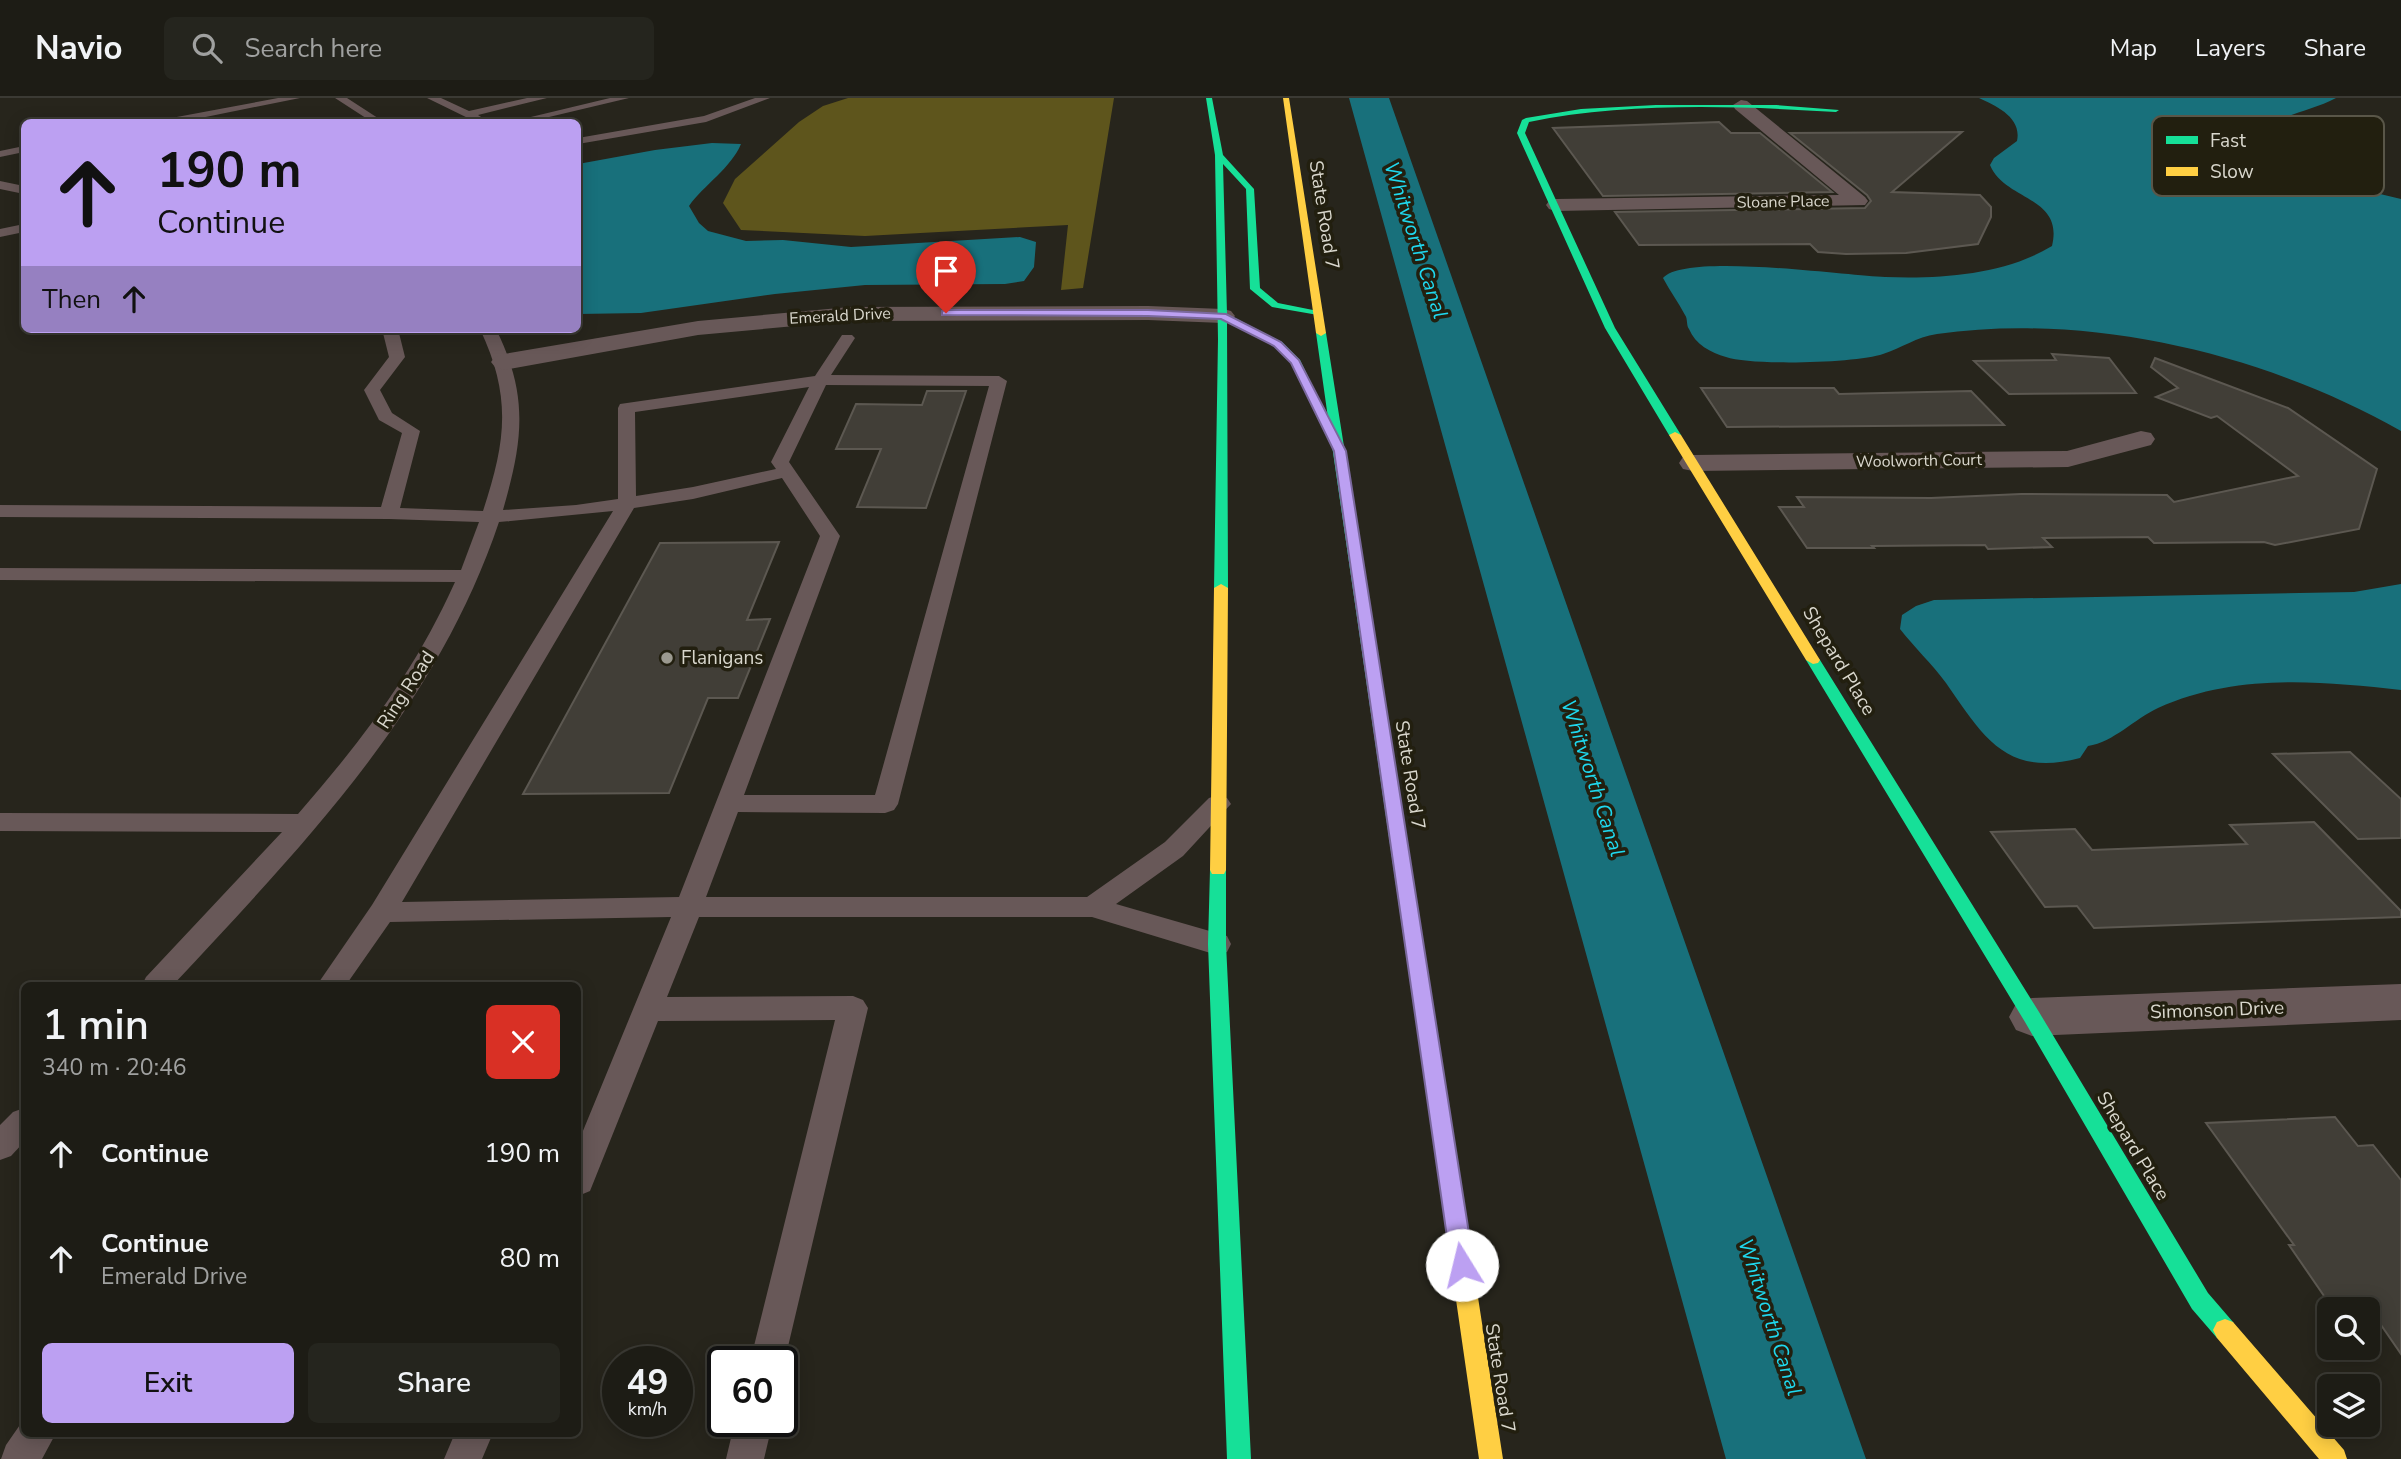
<!DOCTYPE html>
<html lang="en">
<head>
<meta charset="utf-8">
<style>
  :root { --surface:#1d1c15; --page:#25251e; --text:#f1f3f6; --muted:#a0a1a0; --line:#3b3a34; --accent:#bca0f2 }
  body { margin:0; font-family:"Nunito Sans",sans-serif; background:var(--page); color:var(--text); height:100vh; display:flex; flex-direction:column; font-size:26px; white-space:nowrap }
  * { box-sizing:border-box; margin:0 }
  p { font-size:23px; color:var(--muted) }
  .icon { flex:none; width:38px; height:38px; fill:none; stroke:currentColor; stroke-width:2; stroke-linecap:round; stroke-linejoin:round }
  .map { position:relative; flex:1; overflow:hidden }
  .sheet { position:absolute; left:21px; top:884px; width:560px; height:455px; display:flex; flex-direction:column; background:var(--surface); border-radius:10px; box-shadow:0 4px 18px #0003,0 0 0 2px var(--line) }
  .sheet>* { flex:none }
  .banner { position:absolute; left:21px; top:21px; width:560px; height:214px; border-radius:10px; box-shadow:0 4px 18px #0003,0 0 0 2px var(--line); background:#bca0f2; color:#111; overflow:hidden }
  .fabs { position:absolute; left:2317px; top:1199px; display:grid; gap:14px }
  .fabs a { display:grid; place-items:center; width:63px; height:63px; border-radius:10px; background:var(--surface); box-shadow:0 4px 18px #0003,0 0 0 2px var(--line); font-size:35px }
  .speed { position:absolute; left:602px; top:1248px; display:flex; gap:14px; font-size:35px; font-weight:700; text-align:center }
  .speed>* { display:grid; place-content:center; width:91px; height:91px; border-radius:50%; background:var(--surface); box-shadow:0 4px 18px #0003,0 0 0 2px var(--line); line-height:1 }
  .speed small { font-size:18px; font-weight:400 }
  .speed .limit { border:4px solid #111; border-radius:10px; background:#fff; color:#111 }
  .pin { position:absolute; display:grid; place-items:center; width:60px; height:60px; color:#fff; margin:-72px -30px; border-radius:50% 50% 50% 0; rotate:-45deg; box-shadow:0 0 7px #0007 }
  .pin .icon { rotate:45deg }
  .me { position:absolute; width:77px; margin:-38px; rotate:351deg; stroke-linejoin:round; filter:drop-shadow(0 0 5px #0008) }
  .turn { display:flex; align-items:center; gap:24px; height:147px; padding:0 21px; font-size:32px }
  .turn .icon { width:91px; height:91px; stroke-width:2.5 }
  .turn b { display:block; font-size:49px; line-height:60px }
  .then { display:flex; align-items:center; height:66px; padding:0 21px; background:#0003; gap:14px; font-size:26px }
  .round { display:grid; place-items:center; flex:none; width:74px; height:74px; border-radius:10px; background:var(--page) }
  .headline { display:flex; align-items:center; justify-content:space-between; height:119px; padding:0 21px }
  h1 { font-size:42px; font-weight:600; line-height:52px }
  .primary-button { display:flex; gap:14px; margin-top:auto; padding:14px 21px }
  .primary-button a { flex:1; height:80px; border-radius:10px; background:var(--accent); color:#111; font-size:28px; font-weight:600; line-height:80px; text-align:center }
  .primary-button a+a { background:var(--page); color:var(--text) }
  ul { padding:0; list-style:none }
  li { display:flex; align-items:center; gap:21px; height:105px; padding:0 21px }
  li div { flex:1 }
  li b { display:block; font-size:26px }
  li em { font-style:normal }
  header { display:flex; align-items:center; gap:42px; box-sizing:border-box; height:98px; padding:0 35px; background:var(--surface); border-bottom:2px solid var(--line) }
  header strong { font-size:33px }
  nav { display:flex; gap:38px; margin-inline-start:auto; font-size:24px }
  .search { width:490px; height:63px; background:var(--page); display:flex; align-items:center; gap:18px; box-sizing:border-box; padding:0 24px; border-radius:10px; color:var(--muted); font-size:26px }
  .map>svg:first-child { display:block }
  .forest { fill:#5e551c }
  .water { fill:#18707b }
  .building { fill:#413e37; stroke:#5c5851; stroke-width:2 }
  .lines { fill:none; stroke-linecap:round; stroke-linejoin:round }
  .lane { fill:#685858; fill-rule:evenodd }
  .street { fill:#685858; fill-rule:evenodd }
  .fast { fill:#16e098; fill-rule:evenodd }
  .slow { fill:#ffcf43; fill-rule:evenodd }
  .route { fill:#bca0f2; stroke:#7a689d; stroke-width:2 }
  .poi-dot { fill:#9b998f; stroke:#221f0f; stroke-width:2.5 }
  .labels { text-anchor:middle; dominant-baseline:central; stroke-width:7; stroke-linejoin:round; paint-order:stroke }
  .far-street-label { font-size:16px; fill:#d9d7cd; stroke:#221f0f }
  .street-label { font-size:19px; fill:#d9d7cd; stroke:#221f0f }
  .poi-label { font-size:19px; fill:#d9d7cd; stroke:#221f0f; text-anchor:start }
  .water-label { font-size:21px; font-style:italic; fill:#1fd8ee; stroke:#221f0f }
  .key { fill:#221f0f; stroke:#595648; stroke-width:2 }
  .key-label { font-size:19px; fill:#d9d7cd }
</style>
</head>
<body>
<header>
<strong>Navio</strong>
<div class="search"><svg class="icon" aria-label="search" viewBox="0 0 24 24"><circle cx="10" cy="10" r="6"/><path d="M15 15l6 6"/></svg>Search here</div>
<nav><a>Map</a><a>Layers</a><a>Share</a></nav>
</header>
<div class="map">
<svg width="2401" height="1361" viewBox="0 0 2401 1361">
  <rect width="100%" height="100%" fill="#27251c"/>
  <path class="forest" d="M848,0H1114L1083,190L1061,192L1068,127L865,138L741,132L723,105L735,81L799,24L823,8Z"/>
  <path class="water" d="M1349,0H1389L1866,1361H1726Z
    M1979,0H2336C2312,13 2284,15 2263,33L2264,44C2301,77 2354,90 2401,101V333C2268,257 2091,214 1937,236C1916,239 1902,250 1883,256C1858,265 1752,268 1726,259C1711,255 1695,246 1689,231C1686,227 1688,221 1685,217C1678,204 1670,193 1663,180C1685,154 1846,178 1885,179C1941,181 2004,177 2052,148C2064,98 2005,103 1990,67L1994,60L2017,43C2022,20 1997,8 1979,0Z
    M712,45L741,46C731,70 704,87 689,108L699,125L708,133L746,143L783,142L851,149L1020,139L1036,144L1034,169L1024,183L1005,186L865,187L775,196L641,215L578,216V66L655,52Z
    M2401,486V592C2319,583 2236,575 2158,610C2134,621 2114,644 2088,648L2080,660C2006,680 1983,638 1946,585C1932,566 1914,549 1900,531L1902,517L1916,508L1934,502L2354,494Z"/>
  <path class="building" d="M1719,24L1731,35H1760L1832,94L1603,98L1553,30Z
    M1962,34L1892,94L1980,97L1991,109V119L1978,146L1906,155L1846,156L1818,154L1810,146L1639,147L1615,114L1865,110L1871,103L1867,97L1790,35Z
    M2052,256L2109,260L2136,295L2009,296L1974,263L2056,262Z
    M2155,260L2288,310L2377,371L2359,431L2275,447L2264,444L2154,445L2148,439L2043,440L2052,449L1988,451L1985,447L1872,448L1874,450H1807L1779,409H1804L1797,399L1931,400L2021,396L2167,397L2174,404L2298,378L2217,318L2211,320L2156,299L2178,290L2151,269Z
    M1701,290H1834L1839,296L1971,293L2004,327L1727,329Z
    M927,293H966L926,410L857,409L881,351H836L856,306L922,307Z
    M779,444L747,522L770,521L738,600H708L669,695L523,696L660,445Z
    M2350,654L2401,701V740L2358,741L2273,656Z
    M2314,724L2401,813V819L2094,830L2077,808L2045,809L1991,734L2075,731L2092,752L2247,746L2230,727Z
    M2335,1019L2358,1048L2373,1047L2401,1082V1256L2370,1211H2333L2289,1147H2294L2206,1025Z"/>
  <g class="lines">
    <path class="lane" d="M278,0H300L181,24H161L166,21Z
      M335,0H347L384,24H372Z
      M427,0H441L469,13L527,0H547L478,17L489,24H476Z
      M610,0H629L528,24H510Z
      M755,0H770L706,24L578,46V40L704,18Z
      M24,48V54L0,59V53Z
      M0,83L24,88V96L0,91Z
      M24,126V134L0,139V131Z
      M382,231H398L405,259L380,292L392,315L420,333L400,410L483,413C506,343 512,299 480,231H496C529,298 523,342 503,412L576,407L618,401V310L620,306L815,278L842,237H852L855,240L831,277L999,278L1007,283L898,706L894,712L885,715L738,714L706,799H1087L1165,744L1209,700L1218,697L1227,700L1231,706L1183,758L1116,806L1227,838L1231,846L1227,854L1217,857L1092,819H699L667,899L853,898L863,902L868,910L782,1274V1264H750L835,922L658,923L590,1093L578,1098V1045L671,819L390,824L346,887H317L372,807L613,413L499,424C436,611 305,745 173,887H142L146,879L282,734L0,733V715L298,716C363,641 414,575 455,484L0,482V470L461,472L479,424L389,421L0,419V407L381,409L402,335L379,322L364,292L389,259ZM826,287L989,288L875,697H744L840,438L789,364ZM809,289L771,364L776,371L693,389L636,398L635,314ZM782,380L820,438L679,799L402,804L634,410L693,401Z
      M24,1010V1044L11,1058L0,1062V1027L13,1014Z
      M24,1321V1335H56L42,1361H1L6,1347Z
      M735,1323H773L764,1361H726Z
      M455,1335H493L482,1361H444Z"/>
    <path class="street" d="M1741,2L1747,3L1865,99L1868,103L1865,107L1556,113L1549,111L1546,107L1549,103L1556,101L1839,97L1735,11L1733,7Z
      M1148,208L1223,211L1231,213L1235,218L1231,223L1223,225L1148,222L850,223L698,237L504,272L495,269L491,264L495,259L504,256L698,223L850,209Z
      M2141,333L2151,335L2155,341L2151,347L2068,369L1693,373L1683,371L1679,365L1683,359L1693,357L2067,353Z
      M2401,886V922L2032,938L2016,932L2009,919L2016,906L2032,900Z"/>
    <path class="fast" d="M1206,0H1212L1223,57L1254,91L1260,190L1278,205L1323,214L1318,217L1272,209L1250,191L1246,91L1223,66L1227,216L1282,244L1300,262L1328,320L1316,235L1321,232L1326,235L1443,973L1440,979L1433,981L1426,979L1423,973L1328,320L1319,322L1291,265L1274,248L1227,224L1228,490L1221,494L1214,490L1218,241L1215,57Z
      M1656,7H1776L1839,12L1836,14C1737,8 1626,4 1529,24L1525,35L1615,230L1681,337L1675,340L1669,337L1605,230L1517,35L1522,22L1526,20L1581,11Z
      M1813,558L1820,562L2039,914L2208,1195L2233,1224L2237,1232L2233,1240L2225,1243L2217,1240L2192,1211L2025,924L1806,562Z
      M1218,766L1224,768L1226,772V846L1251,1361H1227L1208,846L1210,772L1212,768Z"/>
    <path class="slow" d="M1283,0H1289L1326,235L1321,238L1316,235Z
      M1675,334L1681,337L1820,562L1818,565L1813,566L1806,562L1669,337Z
      M1221,486L1228,490L1226,772L1224,776H1212L1210,772L1214,490Z
      M1433,965L1440,967L1443,973L1503,1361H1479L1423,973L1426,967Z
      M2225,1221L2233,1224L2344,1352L2347,1361H2319L2217,1240L2213,1232L2217,1224Z"/>
  </g>
  <path class="route" d="M946,212H1148L1226,216L1281,244L1299,262L1346,353L1474,1167L1470,1175L1462,1178L1454,1175L1451,1167L1334,353L1291,265L1274,248L1221,221L1148,218L942,217V213Z"/>
  <circle class="poi-dot" cx="667" cy="560" r="7"/>
  <g class="labels">
    <g class="far-street-label">
      <text transform="translate(1783 104) rotate(-1)">Sloane Place</text>
      <text transform="translate(840 218) rotate(-3)">Emerald Drive</text>
      <text transform="translate(1919 363) rotate(-1)">Woolworth Court</text>
    </g>
    <g class="street-label">
      <text transform="translate(1324 117) rotate(81)">State Road 7</text>
      <text transform="translate(1839 563) rotate(59)">Shepard Place</text>
      <text transform="translate(406 592) rotate(-57)">Ring Road</text>
      <text transform="translate(1410 677) rotate(81)">State Road 7</text>
      <text transform="translate(2217 912) rotate(-2)">Simonson Drive</text>
      <text transform="translate(2133 1048) rotate(59)">Shepard Place</text>
      <text transform="translate(1500 1280) rotate(81)">State Road 7</text>
    </g>
    <g class="poi-label">
      <text x="681" y="560">Flanigans</text>
    </g>
    <g class="water-label">
      <text transform="translate(1416 142) rotate(72)">Whitworth Canal</text>
      <text transform="translate(1593 680) rotate(72)">Whitworth Canal</text>
      <text transform="translate(1770 1219) rotate(72)">Whitworth Canal</text>
    </g>
  </g>
  <rect x="2152" y="18" width="232" height="80" rx="10" class="key"/>
  <rect x="2166" y="38" width="32" height="8" fill="#16e098"/>
  <rect x="2166" y="69" width="32" height="9" fill="#ffcf43"/>
  <g class="key-label">
    <text x="2210" y="49">Fast</text>
    <text x="2210" y="80">Slow</text>
  </g>
</svg>
<div class="fabs">
<a><svg class="icon" aria-label="search" viewBox="0 0 24 24"><circle cx="10" cy="10" r="6"/><path d="M15 15l6 6"/></svg></a>
<a><svg class="icon" aria-label="layers" viewBox="0 0 24 24"><path d="M12 4l9 5-9 5-9-5zM3 14l9 5 9-5"/></svg></a>
</div>
<div class="speed"><div>49<small>km/h</small></div><div class="limit">60</div></div>
<div class="pin" style="left:946px;top:215px;background:#d93025"><svg class="icon" aria-label="arrive" viewBox="0 0 24 24"><path d="M6 21V4h12l-3 4 3 4H6"/></svg></div>
<svg class="me" style="left:1462px;top:1167px" viewBox="-20 -20 40 40"><circle r="19" fill="#fff"/><path d="M0-13L10 11 0 6-10 11z" fill="#bca0f2"/></svg>
<div class="banner">
<div class="turn"><svg class="icon" aria-label="ahead" viewBox="0 0 24 24"><path d="M12 20V5M6 11l6-6 6 6"/></svg><div><b>190 m</b>Continue</div></div>
<div class="then">Then<svg class="icon" aria-label="ahead" viewBox="0 0 24 24"><path d="M12 20V5M6 11l6-6 6 6"/></svg></div>
</div>
<section class="sheet">
<div class="headline"><div><h1>1 min</h1><p>340 m · 20:46</p></div><a class="round" style="background:#d93025;color:#fff"><svg class="icon" aria-label="close" viewBox="0 0 24 24"><path d="M6 6l12 12M18 6L6 18"/></svg></a></div>
<ul>
<li><svg class="icon" aria-label="ahead" viewBox="0 0 24 24"><path d="M12 20V5M6 11l6-6 6 6"/></svg><div><b>Continue</b></div><em>190 m</em></li>
<li><svg class="icon" aria-label="ahead" viewBox="0 0 24 24"><path d="M12 20V5M6 11l6-6 6 6"/></svg><div><b>Continue</b><p>Emerald Drive</p></div><em>80 m</em></li>
</ul>
<div class="primary-button"><a>Exit</a><a>Share</a></div>
</section>
</div>
</body>
</html>
